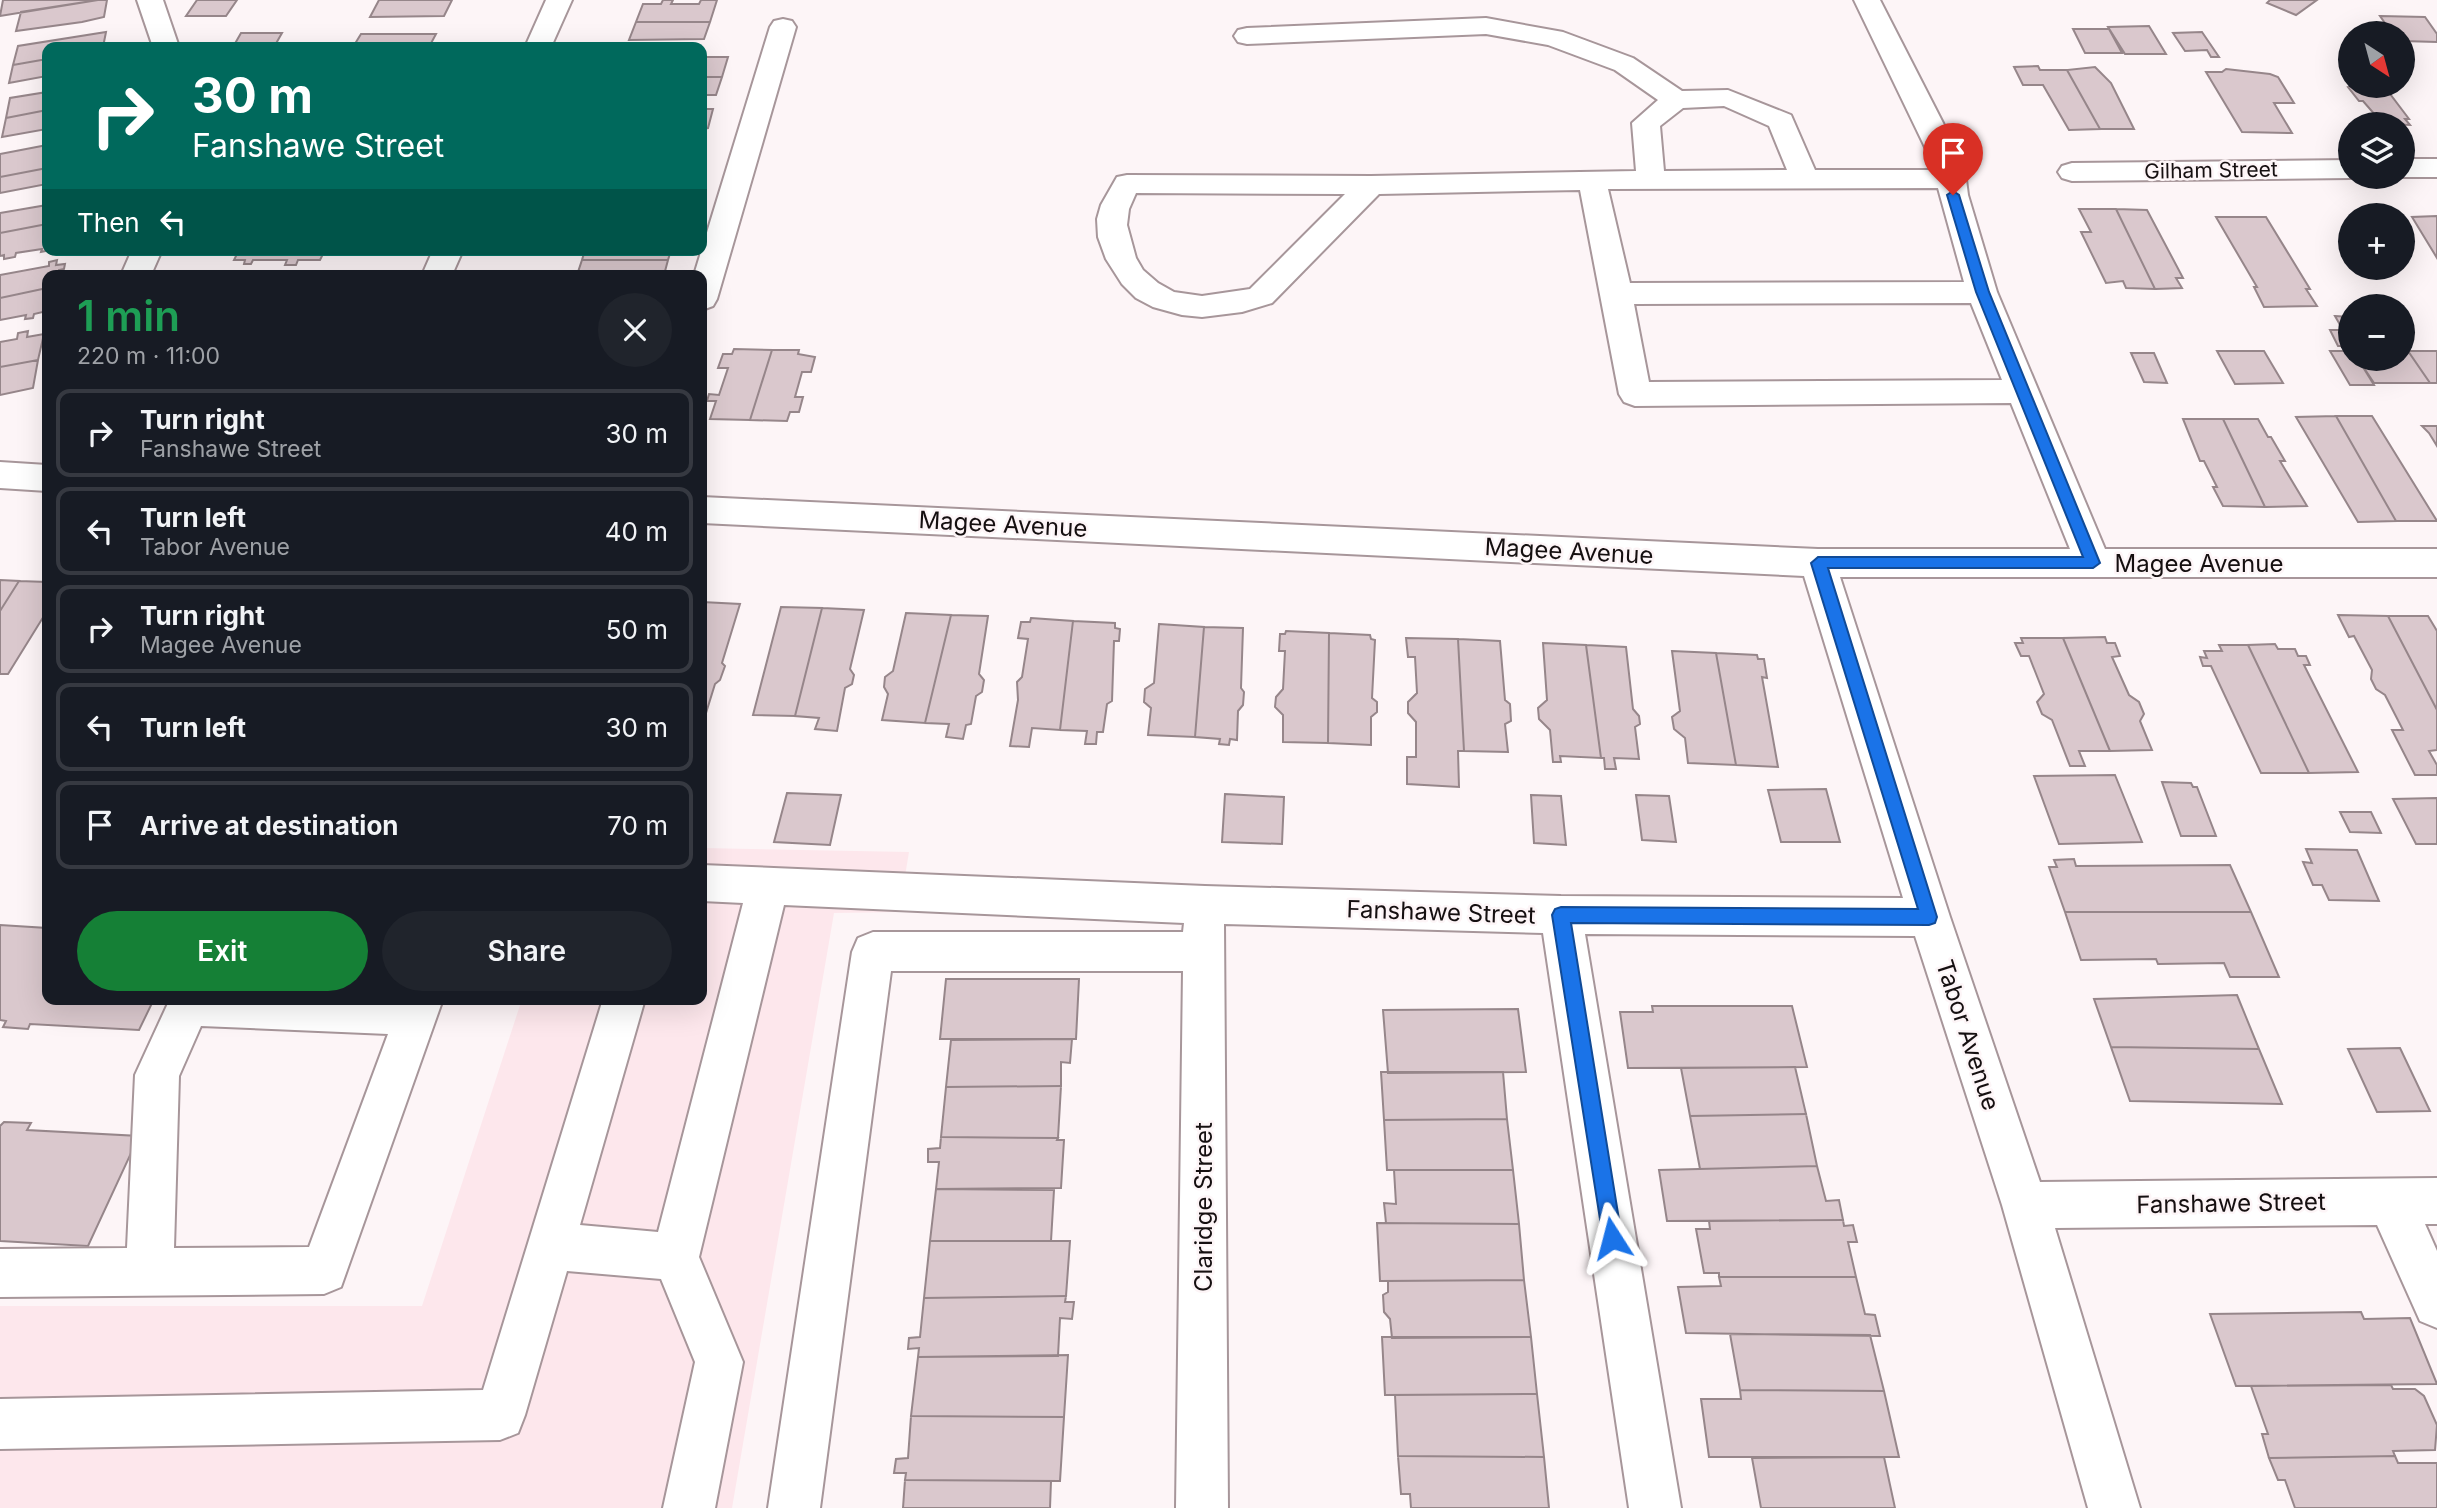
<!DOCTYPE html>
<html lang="en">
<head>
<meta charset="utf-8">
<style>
  :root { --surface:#171b24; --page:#20242c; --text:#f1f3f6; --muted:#9ea1a6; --line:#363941; --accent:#158036 }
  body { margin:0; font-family:Inter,sans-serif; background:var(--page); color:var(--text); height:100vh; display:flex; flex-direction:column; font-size:26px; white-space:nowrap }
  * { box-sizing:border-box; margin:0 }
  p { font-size:23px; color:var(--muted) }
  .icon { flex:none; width:38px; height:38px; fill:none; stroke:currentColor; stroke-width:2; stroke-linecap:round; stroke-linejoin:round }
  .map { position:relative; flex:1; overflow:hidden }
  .side { position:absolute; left:42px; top:270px; width:665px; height:735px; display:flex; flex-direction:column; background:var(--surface); border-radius:14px; box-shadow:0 7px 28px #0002 }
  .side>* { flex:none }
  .hud { position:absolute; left:42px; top:42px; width:665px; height:214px; border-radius:14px; box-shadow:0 7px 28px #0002; background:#00695c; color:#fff; overflow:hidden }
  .needle { width:46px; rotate:144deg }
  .fabs { position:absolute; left:2338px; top:21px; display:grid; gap:14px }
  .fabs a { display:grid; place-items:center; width:77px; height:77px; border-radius:50%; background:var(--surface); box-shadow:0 7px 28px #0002; font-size:35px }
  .pin { position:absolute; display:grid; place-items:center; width:60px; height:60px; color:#fff; margin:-72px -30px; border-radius:50% 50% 50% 0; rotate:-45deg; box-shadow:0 0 7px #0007 }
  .pin .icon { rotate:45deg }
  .me { position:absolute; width:77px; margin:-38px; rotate:351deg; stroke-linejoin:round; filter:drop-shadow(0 0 5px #0008) }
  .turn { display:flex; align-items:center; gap:24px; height:147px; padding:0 35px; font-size:32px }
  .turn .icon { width:91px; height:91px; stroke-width:2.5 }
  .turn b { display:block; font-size:49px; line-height:60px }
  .then { display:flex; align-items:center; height:66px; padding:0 35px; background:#0003; gap:14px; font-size:26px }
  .round { display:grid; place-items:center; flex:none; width:74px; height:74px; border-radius:37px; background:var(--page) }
  .overview { display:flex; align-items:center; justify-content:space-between; height:119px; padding:0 35px }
  h1 { font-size:42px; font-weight:600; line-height:52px; color:#1e9e55 }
  .action { display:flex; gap:14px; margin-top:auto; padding:14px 35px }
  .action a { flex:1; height:80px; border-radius:42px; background:var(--accent); color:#fff; font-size:28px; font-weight:600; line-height:80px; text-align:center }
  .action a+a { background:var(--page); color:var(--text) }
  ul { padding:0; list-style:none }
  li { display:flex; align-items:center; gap:21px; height:88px; margin:0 14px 10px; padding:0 21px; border:4px solid var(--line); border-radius:14px }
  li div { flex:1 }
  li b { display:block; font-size:26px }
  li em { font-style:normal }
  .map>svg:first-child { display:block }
  .built { fill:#fde7ec }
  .building { fill:#dac8cd; stroke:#96868a; stroke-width:2 }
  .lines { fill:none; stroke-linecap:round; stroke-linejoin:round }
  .minor-casing { stroke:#a7969a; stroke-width:4 }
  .minor { fill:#fff; fill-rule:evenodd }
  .route { fill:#1a73e8; stroke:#114b97; stroke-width:2 }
  .labels { text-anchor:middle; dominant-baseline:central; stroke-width:5; stroke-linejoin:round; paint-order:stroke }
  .far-street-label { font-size:21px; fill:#150f10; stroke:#fdf5f7 }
  .street-label { font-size:24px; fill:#150f10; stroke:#fdf5f7 }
</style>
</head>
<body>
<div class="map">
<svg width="2437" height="1508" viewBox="0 0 2437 1508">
  <rect width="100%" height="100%" fill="#fdf5f7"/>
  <path class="built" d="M702,848L909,852L899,912L834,913L732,1508H0V1306H422L522,999H702Z"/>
  <path class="building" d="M3,0H98L0,16Z
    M98,0H107L104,17L82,22L16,31L21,12Z
    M197,0H237L226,16H186Z
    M379,0H452L444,16L370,17Z
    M663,0H673L671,4H699L701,0H717L710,22H636L643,4H661Z
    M2270,0H2317L2296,15L2267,3Z
    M2380,16L2425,17L2437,34V42L2403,41V33H2392Z
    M636,22H710L704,39L629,40Z
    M2149,26L2166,54H2125L2108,27Z
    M2073,29H2109L2122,53H2085Z
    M106,32L103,47H47V59L13,65L18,46Z
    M2202,32L2219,57H2211L2207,50L2185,51L2173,33Z
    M241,33H282L274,47H233Z
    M361,34H436L429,47H353Z
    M702,57H728L722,77H702Z
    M47,59V76L9,83L13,65Z
    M2038,66L2040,70H2067L2100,129L2069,130L2043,85H2023L2014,67Z
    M2095,67L2111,83L2134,129H2100L2067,70Z
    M2226,69L2270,74L2278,77L2294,103H2274L2292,133L2242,132L2206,72H2222Z
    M702,77H722L716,95H702Z
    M2352,86H2384L2409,119H2405L2410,125L2383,124L2363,101H2359L2348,87Z
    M47,92V110L6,118L10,98Z
    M702,109H713L708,128L702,129Z
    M47,110V129L2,137L6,118Z
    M47,145V168L0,177V154Z
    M47,168V184L0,193V177Z
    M47,205V224L0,233V213Z
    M2079,209H2116L2155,289L2126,288L2123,281L2106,283L2081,232H2091Z
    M2116,209L2147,210L2183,278H2176L2182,288L2155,289Z
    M2437,216V258L2412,217Z
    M2216,217H2266L2310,289H2306L2317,306L2264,307L2254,287H2257Z
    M47,224V250H51L41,252L42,249L16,253L15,257L4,259V255L0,256V233Z
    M239,250H325L320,260H298L296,265H285L287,260H253L251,264H244L245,260H234Z
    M585,250H671L668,260H582Z
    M57,260L56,265L65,264L64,269L59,270V275H47V288L0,298V275L49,266V262Z
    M582,260H668L664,275H577Z
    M47,288V311L34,314L33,318L25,319L26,315L0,320V298Z
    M2335,316L2350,317V346H2338L2330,330H2343Z
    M28,331L27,337L44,334L38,360L0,367V342L17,339L18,333Z
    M734,349L772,350L750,420L710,419L716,401H707L709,394L719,395L728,368H718L723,354H732Z
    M772,350H799L798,354L815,357L811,372H802L795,397H803L799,412H790L787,421L750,420Z
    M2217,351H2264L2283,383L2235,384Z
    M2330,351H2350V359H2358L2374,385H2350Z
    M2403,351H2408L2430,383H2374L2358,359H2403Z
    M2408,351H2437V383H2430Z
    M2131,353H2154L2167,383L2144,382Z
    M38,360L33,388L0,395V367Z
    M2336,416H2372L2437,521H2396Z
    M2336,416L2396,521L2358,522L2296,417Z
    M2183,419H2223L2265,507L2223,506L2213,487H2217L2204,461H2200Z
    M2223,419H2258L2268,437H2271L2285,461H2280L2307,506L2265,507Z
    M2422,426H2437V446L2429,433Z
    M0,580L19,581L0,611Z
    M19,581L47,582V611L8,674H0V611Z
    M702,602L740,604L722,663L725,666L720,680L715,684L706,713L702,712Z
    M781,607L822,608L795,716L753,715Z
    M822,608L864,610L850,669L854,675L852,684L845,688L837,731L815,729L819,718L795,716Z
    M906,613L951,615L925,723L882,720L888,694L884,687L885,677L893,671Z
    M951,615L988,616L979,674L984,680L982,692L976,696L971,724L966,725L963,739L946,737L949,724L925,723Z
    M2338,615L2388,616L2437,710V750L2429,751L2437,765V775H2415L2392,730H2403L2385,695L2376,689L2371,679L2372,670L2354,636L2349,637Z
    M2388,616H2428L2437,631V710Z
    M1031,618L1073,621L1060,730L1032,728L1029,747L1010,746L1018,700L1017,682L1022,677L1028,639L1018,638L1021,622H1030Z
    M1073,621L1115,623V628L1120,629L1119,641H1114L1112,701L1107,704L1103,732H1097L1096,744H1085L1087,731L1060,730Z
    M1159,624L1204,627L1195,737L1148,735L1151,708L1144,702L1145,689L1154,683Z
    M1204,627L1243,628L1241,688L1244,692L1243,705L1238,711L1237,740L1230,739L1229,745L1219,744L1220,739L1195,737Z
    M1286,631L1329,633L1328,743L1283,742V715L1275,707L1276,697L1283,689L1285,651H1279L1280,634H1285Z
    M1329,633L1370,635L1371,639L1375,640L1372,698L1377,702V712L1371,717V745L1328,743Z
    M2105,637L2107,643H2115L2120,656L2112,657L2129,695L2139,702L2144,714L2140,721L2152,750L2110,751L2063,638Z
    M1406,638L1458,639L1464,751H1458L1459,787L1407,784V757H1416V722L1408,713V702L1417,693L1415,657H1408Z
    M2021,638H2063L2110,751H2079L2085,766H2070L2052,720L2042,714L2037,702L2044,694L2029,656H2021L2015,643H2023Z
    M1458,639L1500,641L1505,700L1510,704L1511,721L1505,724L1508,752L1464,751Z
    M1543,643L1586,645L1601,758L1560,756L1561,762H1553L1550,730L1539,719L1538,708L1547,700Z
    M2275,644L2278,649H2295L2298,656H2306L2310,665H2304L2358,772L2309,773L2248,645Z
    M1586,645L1626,647L1633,709L1639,716L1640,724L1635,727L1639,759L1614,758L1616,769H1605L1604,758H1601Z
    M2219,645H2248L2309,773H2261L2211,666H2203L2200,657L2207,658L2204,651H2222Z
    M1672,651L1716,653L1736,765L1688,763L1685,738L1674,729L1672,717L1680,711Z
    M1716,653L1757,655L1758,659H1764L1767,678L1762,677L1778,767L1736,765Z
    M2115,775L2142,842L2059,844L2034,776Z
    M2162,782L2191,783L2193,787H2197L2216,836H2181Z
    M1826,789L1840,842H1781L1768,790Z
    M787,793L841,795L830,845L774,842Z
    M1225,794L1284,797L1282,844L1222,842Z
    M1531,795L1561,796L1566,845L1534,843Z
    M1636,795L1669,796L1676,842L1642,840Z
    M2437,798V844H2416L2393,799Z
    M2340,812H2371L2381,833L2350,832Z
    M2306,849L2357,850L2379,901L2329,900L2322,885H2313L2303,862L2312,863Z
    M2074,859L2076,866L2230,865L2251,912H2065L2049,867H2057L2054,860Z
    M2065,912H2251L2279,977H2230L2224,963L2158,964L2156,959L2081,960Z
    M0,925L47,928V999H154L139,1030L30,1024L28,1029L3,1027L6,1021L0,1020Z
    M946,979H1079L1076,1039H940Z
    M2237,995L2259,1049L2111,1047L2094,999Z
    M1652,1006H1792L1807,1067L1628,1068L1620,1012H1653Z
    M1518,1009L1526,1072L1388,1073L1383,1010Z
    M1072,1039L1070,1063L1061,1062V1086L946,1087L951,1040Z
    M2111,1047L2259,1049L2282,1104L2130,1101Z
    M2400,1048L2430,1111L2377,1112L2348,1049Z
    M1795,1067L1806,1114L1690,1116L1681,1068Z
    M1381,1072H1503L1507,1119L1384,1120Z
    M1061,1086L1058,1138L941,1137L946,1087Z
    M1806,1114L1817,1166L1700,1169L1690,1116Z
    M1507,1119L1513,1170H1387L1384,1120Z
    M4,1122L31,1123L27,1130L139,1136L88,1246L0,1241V1126Z
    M941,1137L1058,1138L1057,1140H1064L1061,1188L936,1189L939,1162H928V1149L940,1148Z
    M1817,1166L1826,1201L1839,1200L1843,1220L1667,1221L1659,1170Z
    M1394,1170H1513L1519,1224L1386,1223L1384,1203L1396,1204Z
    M936,1189L1054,1190L1051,1241H930Z
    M1843,1220L1844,1226L1853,1225L1857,1242H1848L1856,1277H1719V1273H1704L1696,1229H1710L1709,1221Z
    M1377,1223L1519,1224L1524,1280L1380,1281Z
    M930,1241H1070L1066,1296L924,1298Z
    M1719,1277H1856L1865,1314L1875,1315L1880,1336L1686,1333L1678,1287L1721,1286Z
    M1524,1280L1531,1337L1392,1338L1390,1319L1384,1312L1383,1295L1388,1292V1281Z
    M1066,1296L1065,1302H1074L1072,1319L1060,1318L1058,1356L918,1357L919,1348L908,1349L909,1338L920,1337L924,1298Z
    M2361,1312L2364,1319L2410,1318L2437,1384L2236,1386L2210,1314Z
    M1730,1334L1870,1335L1884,1391L1740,1390Z
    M1382,1337H1531L1537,1394L1385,1395Z
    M1068,1355L1064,1417L911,1416L918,1357Z
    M2391,1385L2393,1389H2415L2424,1396L2437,1425L2435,1450L2393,1451L2395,1456L2269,1458L2262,1434H2268L2251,1386Z
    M1740,1390L1884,1391L1899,1457H1709L1701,1399H1741Z
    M1537,1394L1544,1457L1398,1456L1395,1395Z
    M911,1416L1064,1417L1060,1481L905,1480L906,1473H894L896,1459L908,1458Z
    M1398,1456L1544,1457L1549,1508H1411L1410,1494H1401Z
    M2395,1456L2398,1463H2437V1508H2295L2285,1480H2278L2269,1458Z
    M1884,1457L1895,1508H1761L1752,1458Z
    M905,1480L1051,1481L1050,1508H903Z"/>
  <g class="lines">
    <defs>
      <path id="minor" d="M137,0H163L179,47H153Z
        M546,0H572L551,47H525Z
        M1854,0H1880L1964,164L1968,195L1997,292L2105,549H2437V577H1840L1950,917L2040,1182L2437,1178V1224H2425L2437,1251V1328L2420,1321L2377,1225L2055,1228L2140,1508H2088L2002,1205L1915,936L1585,934L1681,1508H1629L1543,933L1224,924L1228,1508H1176L1183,971H891L820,1508H768L852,952L858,938L873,932H1183L1184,923L784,905L699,1257L743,1362L715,1508H663L695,1362L661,1279L567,1271L525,1415L518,1433L500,1440L0,1449V1399L483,1390L603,999H645L580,1225L658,1232L743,903L702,901V865L1205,886L1561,896L1903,898L1804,576L702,523V497L1818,549H2070L2011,403L1635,406L1624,402L1619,394L1580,190L1379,194L1272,303L1242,312L1202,317L1182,315L1153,307L1136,298L1122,284L1106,259L1098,237L1097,219L1101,205L1117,177L1127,175L1371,176L1636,171L1632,123L1658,100L1615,70L1548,45L1486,34L1247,44L1238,42L1234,36L1238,30L1247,28L1486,18L1563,32L1633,58L1682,91L1728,90L1791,115L1815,170H1936ZM1724,106L1769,126L1787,170L1664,171L1660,126L1683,108ZM1938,188L1964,282L1630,283L1608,189ZM1136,193L1345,194L1250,289L1202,296L1174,292L1158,283L1143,270L1136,258L1127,225L1129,209ZM1971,303L2002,380L1649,382L1634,304Z
        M783,19L792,21L796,27L717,299L713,306L702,310V275H694L770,27L774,21Z
        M2403,159H2437V177H2402Z
        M2350,160V177H2355L2350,178L2072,181L2062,178L2058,172L2062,166L2072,163Z
        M132,250H162L151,275H121Z
        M433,250H463L452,275H422Z
        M0,462L47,465V491L0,488Z
        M170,999H443L341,1287L324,1294L0,1297V1249L127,1248L135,1075ZM201,1026L388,1034L309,1247L174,1248L179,1076Z"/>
    </defs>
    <use href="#minor" class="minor-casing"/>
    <use href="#minor" class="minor"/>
  </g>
  <path class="route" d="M1953,191L1959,195L1989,292L2100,563L2093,568H1828L1937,917L1935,923L1929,925L1571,923L1622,1238L1619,1245L1612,1248L1605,1245L1603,1238L1552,915L1555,909L1561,907L1918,909L1811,563L1818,557H2083L1976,292L1947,195Z"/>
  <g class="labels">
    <g class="far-street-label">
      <text transform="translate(2211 170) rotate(-1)">Gilham Street</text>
    </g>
    <g class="street-label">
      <text transform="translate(1003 524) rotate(3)">Magee Avenue</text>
      <text transform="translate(1569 551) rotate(3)">Magee Avenue</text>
      <text x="2199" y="563">Magee Avenue</text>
      <text transform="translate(1441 912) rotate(2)">Fanshawe Street</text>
      <text transform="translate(1968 1035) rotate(72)">Tabor Avenue</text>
      <text transform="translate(2231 1203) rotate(-1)">Fanshawe Street</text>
      <text transform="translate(1203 1207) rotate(-90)">Claridge Street</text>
    </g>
  </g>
</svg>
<div class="fabs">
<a><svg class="needle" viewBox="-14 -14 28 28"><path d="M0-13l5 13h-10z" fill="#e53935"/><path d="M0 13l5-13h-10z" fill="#9ea1a6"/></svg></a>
<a><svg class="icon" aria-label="layers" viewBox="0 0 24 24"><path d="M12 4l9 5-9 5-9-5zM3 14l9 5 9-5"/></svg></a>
<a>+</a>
<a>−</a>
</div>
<div class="pin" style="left:1953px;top:195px;background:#d93025"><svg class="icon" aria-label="arrive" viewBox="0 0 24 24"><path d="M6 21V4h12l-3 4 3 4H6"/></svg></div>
<svg class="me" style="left:1612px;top:1238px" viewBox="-20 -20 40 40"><path d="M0-17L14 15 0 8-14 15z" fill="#1a73e8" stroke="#fff" stroke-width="4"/></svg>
<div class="hud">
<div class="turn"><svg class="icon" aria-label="right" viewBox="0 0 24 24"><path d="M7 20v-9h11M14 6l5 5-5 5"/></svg><div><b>30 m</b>Fanshawe Street</div></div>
<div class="then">Then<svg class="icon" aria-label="left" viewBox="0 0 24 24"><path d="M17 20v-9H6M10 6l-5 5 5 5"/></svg></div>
</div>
<section class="side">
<div class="overview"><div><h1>1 min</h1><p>220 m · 11:00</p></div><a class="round"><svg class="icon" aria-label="close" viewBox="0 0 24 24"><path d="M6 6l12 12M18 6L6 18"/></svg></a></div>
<ul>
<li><svg class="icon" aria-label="right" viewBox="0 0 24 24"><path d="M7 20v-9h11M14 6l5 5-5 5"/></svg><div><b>Turn right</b><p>Fanshawe Street</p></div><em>30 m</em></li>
<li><svg class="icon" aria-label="left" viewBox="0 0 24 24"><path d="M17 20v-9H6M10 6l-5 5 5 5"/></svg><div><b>Turn left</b><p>Tabor Avenue</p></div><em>40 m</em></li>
<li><svg class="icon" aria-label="right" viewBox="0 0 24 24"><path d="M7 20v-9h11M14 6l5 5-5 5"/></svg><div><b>Turn right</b><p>Magee Avenue</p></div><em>50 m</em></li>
<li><svg class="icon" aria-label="left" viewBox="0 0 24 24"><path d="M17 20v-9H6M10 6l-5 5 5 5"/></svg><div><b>Turn left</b></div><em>30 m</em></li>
<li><svg class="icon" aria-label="arrive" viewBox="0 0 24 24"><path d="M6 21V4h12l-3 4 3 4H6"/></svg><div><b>Arrive at destination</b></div><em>70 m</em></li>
</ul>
<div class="action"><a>Exit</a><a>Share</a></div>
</section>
</div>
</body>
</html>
